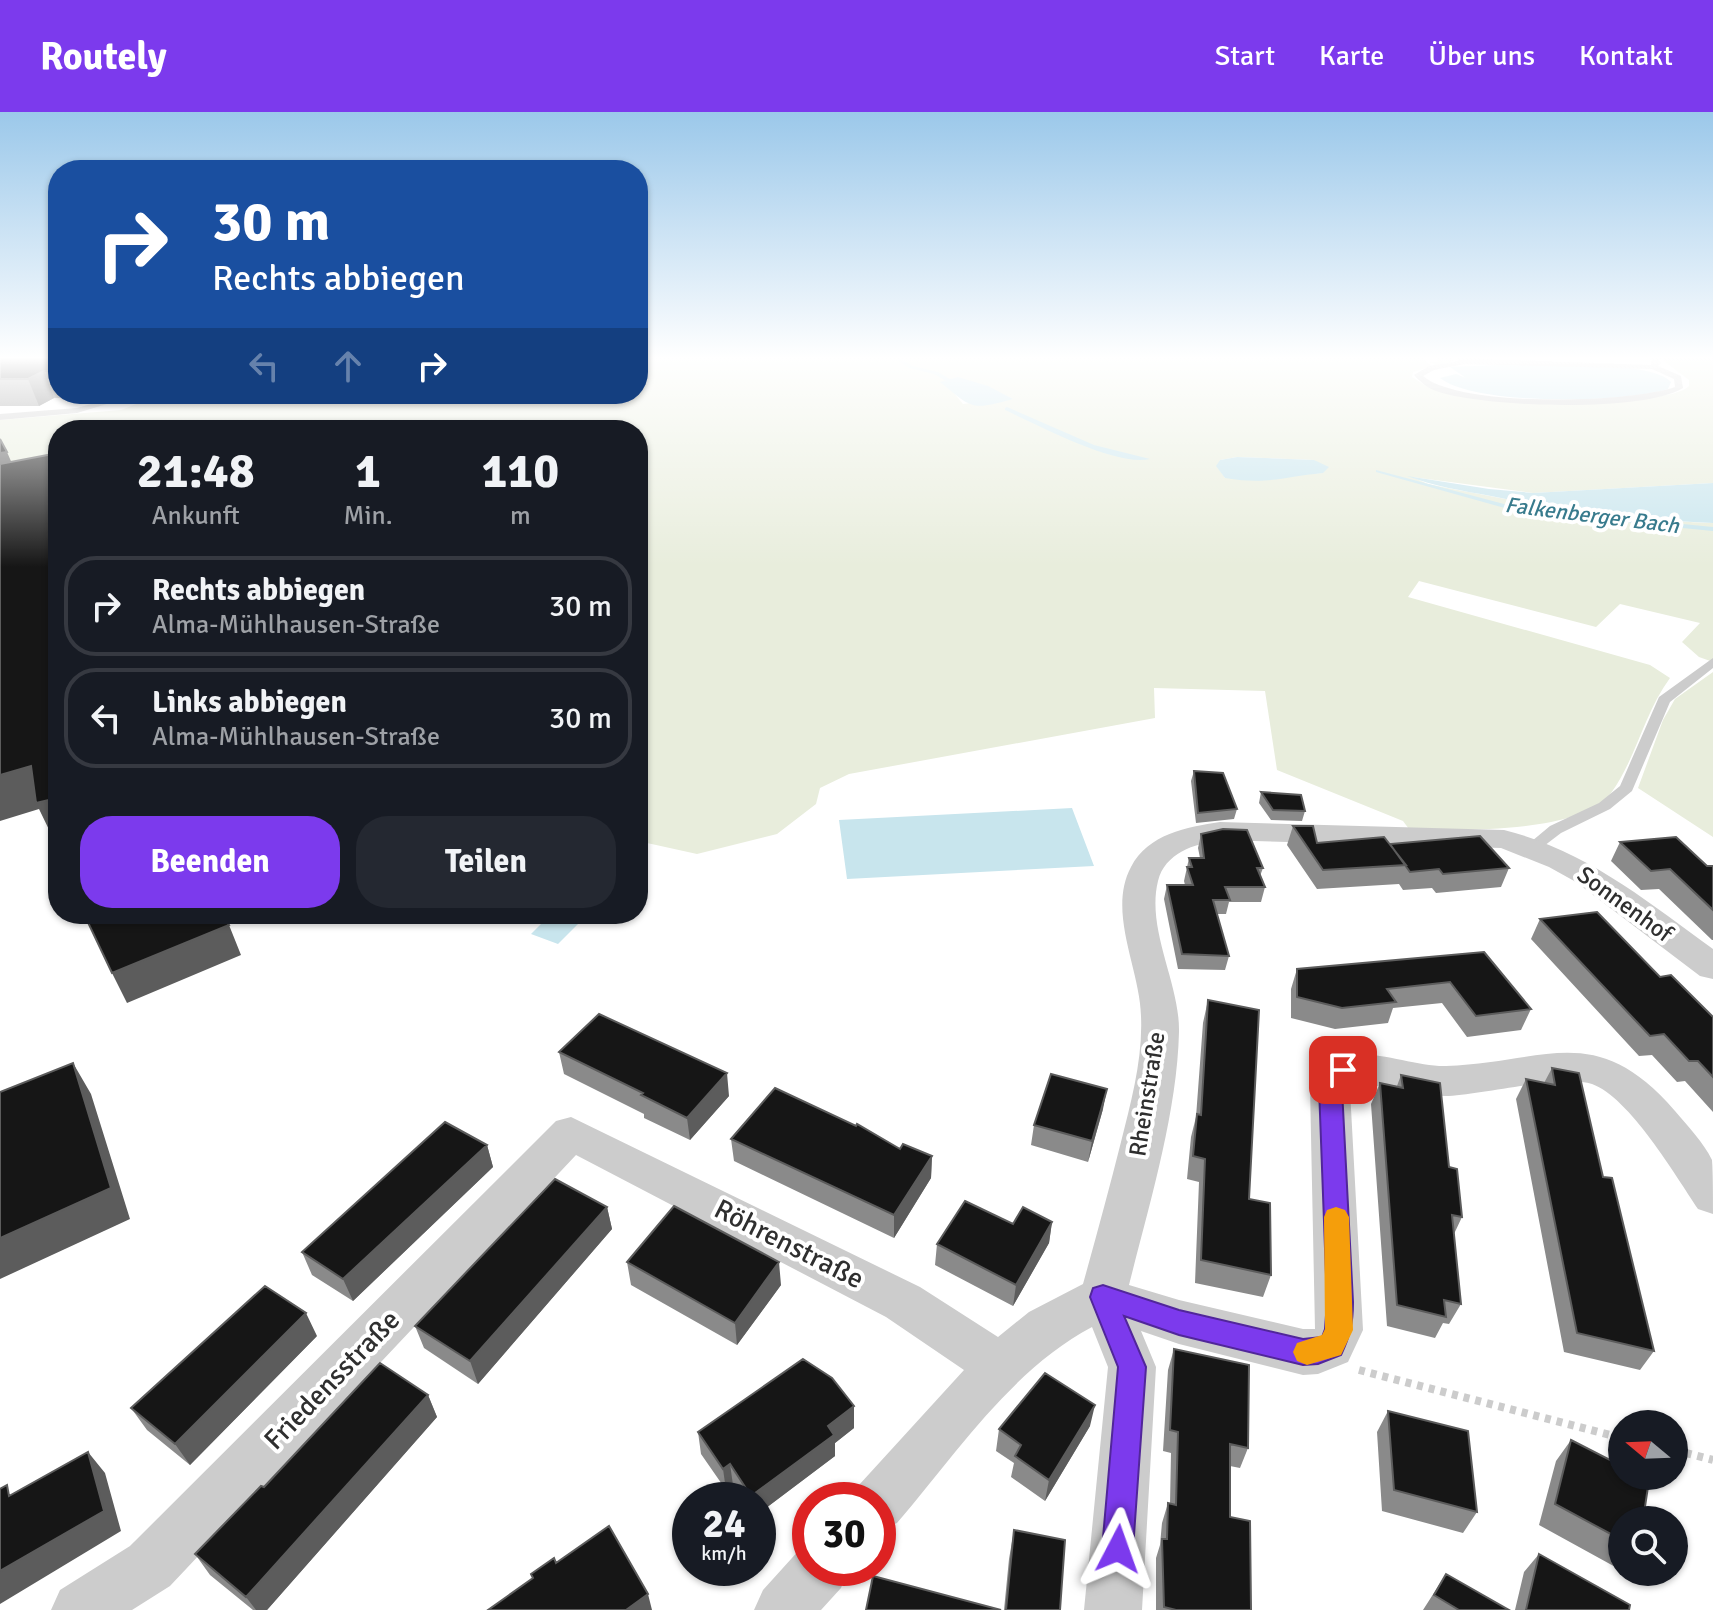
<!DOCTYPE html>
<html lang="de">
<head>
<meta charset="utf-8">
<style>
  :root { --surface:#171b24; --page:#242831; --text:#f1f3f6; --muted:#9ea1a6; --line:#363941; --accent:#7c3aed }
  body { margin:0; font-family:Signika,sans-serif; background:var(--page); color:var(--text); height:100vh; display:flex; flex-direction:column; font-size:30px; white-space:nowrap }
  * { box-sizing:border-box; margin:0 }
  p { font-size:26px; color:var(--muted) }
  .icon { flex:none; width:44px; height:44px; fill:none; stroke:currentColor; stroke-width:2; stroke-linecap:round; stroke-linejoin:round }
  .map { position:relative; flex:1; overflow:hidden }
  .panel { position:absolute; left:48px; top:308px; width:600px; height:504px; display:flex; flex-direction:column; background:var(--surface); border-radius:32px; box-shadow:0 2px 6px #0004 }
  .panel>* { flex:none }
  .top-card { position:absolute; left:48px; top:48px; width:600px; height:244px; border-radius:32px; box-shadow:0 2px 6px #0004; background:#1a4fa0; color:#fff; overflow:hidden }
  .needle { width:52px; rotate:289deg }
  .tools { position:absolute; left:1608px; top:1298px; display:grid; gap:16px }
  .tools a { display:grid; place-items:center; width:80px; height:80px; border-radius:50%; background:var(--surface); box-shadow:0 2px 6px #0004; font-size:40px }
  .speed { position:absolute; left:672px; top:1370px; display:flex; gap:16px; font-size:40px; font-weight:700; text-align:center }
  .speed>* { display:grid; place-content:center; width:104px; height:104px; border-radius:50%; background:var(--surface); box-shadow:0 2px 6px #0004; line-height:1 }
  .speed small { font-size:20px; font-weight:400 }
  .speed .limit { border:12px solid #d22; background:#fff; color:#111 }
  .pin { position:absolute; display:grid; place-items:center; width:68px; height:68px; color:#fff; margin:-34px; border-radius:16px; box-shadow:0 4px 12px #0006 }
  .me { position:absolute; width:88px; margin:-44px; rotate:4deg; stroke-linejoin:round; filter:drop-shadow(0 0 6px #0008) }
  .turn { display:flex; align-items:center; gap:28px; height:168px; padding:0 32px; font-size:36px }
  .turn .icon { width:104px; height:104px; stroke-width:2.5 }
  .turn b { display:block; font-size:56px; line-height:68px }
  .lanes { display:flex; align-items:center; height:76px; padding:0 32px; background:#0003; justify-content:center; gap:40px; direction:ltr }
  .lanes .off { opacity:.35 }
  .eta { display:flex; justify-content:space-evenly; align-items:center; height:136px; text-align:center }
  .eta b { font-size:48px; font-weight:700; line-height:56px }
  .button { display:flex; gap:16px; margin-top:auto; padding:16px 32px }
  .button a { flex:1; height:92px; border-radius:32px; background:var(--accent); color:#fff; font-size:32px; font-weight:700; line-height:92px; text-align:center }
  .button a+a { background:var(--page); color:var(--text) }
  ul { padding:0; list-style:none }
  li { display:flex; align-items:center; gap:24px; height:100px; margin:0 16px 12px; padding:0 16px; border:4px solid var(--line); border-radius:32px }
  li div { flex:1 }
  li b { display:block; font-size:30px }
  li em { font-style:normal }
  header { display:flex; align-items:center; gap:48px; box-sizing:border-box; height:112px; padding:0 40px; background:var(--accent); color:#fff }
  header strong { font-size:38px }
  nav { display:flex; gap:44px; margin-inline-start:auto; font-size:28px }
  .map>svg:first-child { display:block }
  .green { fill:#e8eddc; fill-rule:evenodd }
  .water { fill:#c8e5ed }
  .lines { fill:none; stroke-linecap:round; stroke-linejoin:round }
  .stream { fill:#c8e5ed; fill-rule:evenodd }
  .path { stroke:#ccc; stroke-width:8; stroke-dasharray:6 6; stroke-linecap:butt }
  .service { fill:#ccc; fill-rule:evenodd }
  .minor { fill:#ccc; fill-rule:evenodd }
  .wall { fill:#8a8a8a }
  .shaded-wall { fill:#5c5c5c }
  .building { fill:#161616; stroke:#5c5c5c; stroke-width:2 }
  .route { fill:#7c3aed; stroke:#51269a; stroke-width:2 }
  .slow { fill:#f59e0b }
  .labels { text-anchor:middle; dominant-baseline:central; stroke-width:8; stroke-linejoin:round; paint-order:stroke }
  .far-water-label { font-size:22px; font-style:italic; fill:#387b8d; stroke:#fff }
  .street-label { font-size:24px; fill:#2f2f2f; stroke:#fff }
  .near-street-label { font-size:28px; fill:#2f2f2f; stroke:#fff }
</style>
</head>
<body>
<header>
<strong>Routely</strong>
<nav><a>Start</a><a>Karte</a><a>Über uns</a><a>Kontakt</a></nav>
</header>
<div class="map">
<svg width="1713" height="1498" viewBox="0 0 1713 1498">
  <rect width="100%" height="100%" fill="#fff"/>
  <path class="green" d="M638,246H1453L1454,249L1436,253L1430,250L1439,249L1435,246H1422L1432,254L1413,260L1412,265C1419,269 1426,275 1433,277C1468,290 1666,298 1689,274V268L1660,246H1713V371L1533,381L1412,365L1428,372C1522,391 1617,408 1713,411V550L1699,545L1682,530L1700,511L1620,492L1596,515L1419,469L1408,485L1650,553L1670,566C1644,601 1636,647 1611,681C1579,723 1456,718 1409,717L1403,709L1277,658L1265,579L1154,576L1155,606L849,662L820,676L816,692L777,722L697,742L638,729V318H58V341L0,354V308L121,298L162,282H638ZM983,273L1011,286L963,292L953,280ZM1237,345L1314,348L1323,361L1225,366L1217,354L1220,348Z
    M1713,560V725L1638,676L1663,608L1675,587Z"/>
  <path class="water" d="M1498,253C1532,253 1650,247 1671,270L1668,277C1623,291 1475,294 1440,266L1456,262L1466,266L1450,255Z
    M958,265L988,274L1013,287C970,299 972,296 940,270Z
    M1237,345L1314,348L1329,355L1323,361C1282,365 1268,373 1225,366L1216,354L1220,348Z
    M1407,364L1489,377L1533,381L1713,371V411C1639,408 1564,399 1491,384C1463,379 1434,374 1407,364Z
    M1072,696L1094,754L847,767L839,708Z
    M551,802L581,809L558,832L531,822Z"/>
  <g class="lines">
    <path class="stream" d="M894,246H899L913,254L938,260L958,272L953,273L934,262L909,256Z
      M1007,295L1094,333L1150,347C1117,355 1038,313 1005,298V296Z
      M1376,358L1519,396L1713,415V419L1519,400L1376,360Z"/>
    <path class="path" d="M1359,1258L1622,1326
      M1674,1338L1713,1348"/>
    <path class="service" d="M1455,246L1651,253L1652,246H1658L1661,251L1658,254L1681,264L1683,276C1643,301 1485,295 1439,280C1429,277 1421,271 1414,263L1429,254L1458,249ZM1465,252L1652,257L1674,267L1675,275C1629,291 1460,296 1423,264L1434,258Z
      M1662,246H1713V248H1666Z
      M127,282H140L77,301L0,308V302L77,296Z
      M1713,546V556L1670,590L1632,679L1610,697L1561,721L1540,737H1528L1526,734L1550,714L1599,691L1620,674L1659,585Z"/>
    <path class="minor" d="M1220,710L1504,718C1585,738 1647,789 1713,837V867L1700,864L1576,770L1549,755L1501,736L1220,728C1194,732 1165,741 1158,769C1146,818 1180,871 1179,920C1177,1002 1149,1093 1129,1173L1179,1188L1303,1217H1315L1310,975C1315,966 1322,951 1332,947C1363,932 1413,955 1446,954C1548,950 1596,908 1675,999C1687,1013 1704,1031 1712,1048C1713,1061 1713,1087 1713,1102L1698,1097C1676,1064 1629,985 1592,972C1562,962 1481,983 1445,984C1415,984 1385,972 1354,972L1350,978L1363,1218L1348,1250L1318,1262L1303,1263L1179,1232L1141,1219L1156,1255L1142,1498H1084L1108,1255L1092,1215C1011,1258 956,1342 897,1411L878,1419V1388H853L859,1373L964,1258L886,1205L576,1043L170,1474L132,1498H51L60,1478L130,1434L556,1009L571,1005L920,1175L998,1225L1029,1200L1083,1172C1096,1125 1109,1078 1121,1030C1131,990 1143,947 1141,904C1140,857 1107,800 1131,755C1148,722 1187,715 1220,710Z
      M810,1433V1456H849L841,1476L821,1498H754L763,1478L801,1436Z"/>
  </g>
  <path class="wall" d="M0,246H58V282H99L91,286H54L39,294H0Z
    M1194,659L1237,697L1234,707L1196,711L1191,669Z
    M1261,680L1305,699L1302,709L1271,708L1259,691Z
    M1293,714L1317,731L1389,732L1509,756L1501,775L1436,781L1432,776L1403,778L1399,772L1317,777L1287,733Z
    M1201,722L1263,756L1260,764L1265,775L1261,790H1229L1226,802H1217L1229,844L1225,858L1178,857L1164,787L1167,773H1185L1184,769L1189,746H1200L1198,736Z
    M1620,730L1707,754H1713V828H1712L1659,777L1641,778L1611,749Z
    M1540,807L1660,865L1713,905V1000L1685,969L1677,970L1652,943L1639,944L1531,827Z
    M1484,840L1531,897L1521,918L1467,925L1442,891L1393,896L1388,911L1335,917L1291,906V877L1297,857Z
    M1208,888L1249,1087L1271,1163L1263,1185L1195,1171L1199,1070L1187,1067L1191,1025L1196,1005L1203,911Z
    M559,940L729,984L690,1028L644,1006V1002L564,962Z
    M1552,956L1603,1065L1654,1239L1640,1258L1564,1240L1516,987L1526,967L1544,971Z
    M1401,963L1449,1055L1462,1105L1454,1122L1461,1192L1449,1212L1443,1211L1435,1226L1387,1214L1371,992L1380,971L1397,974Z
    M1103,997L1088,1050L1031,1033L1034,1013Z
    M731,1027L900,1037L932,1044L931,1066L894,1126L734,1049Z
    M487,1033L493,1055L353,1189L312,1163L302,1140Z
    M607,1095L612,1117L478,1272L424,1236L415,1214Z
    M1052,1110L1049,1131L1013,1194L935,1153L937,1132L1013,1112Z
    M627,1150L781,1173L737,1233L631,1173Z
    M317,1224L190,1353L147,1318L131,1296Z
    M1174,1237L1248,1336L1240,1356L1230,1354V1405L1251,1498H1156V1446L1160,1433L1162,1411L1168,1391L1170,1392L1171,1341L1163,1339L1168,1258Z
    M428,1283L437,1305L267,1498H253L210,1463L195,1442L264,1375Z
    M854,1294V1316L835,1331V1344L758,1402V1388H743L733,1373L726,1378L701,1342L698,1320Z
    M1388,1299L1477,1400L1463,1421L1382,1399L1377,1320Z
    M1090,1314L1045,1389L1011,1365L1014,1351L996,1339L999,1317Z
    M1571,1328L1622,1408V1454L1619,1457L1539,1413L1556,1349Z
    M1014,1418L1060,1498H1004L1009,1447Z
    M1539,1442L1629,1498H1515L1524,1460Z
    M1446,1462L1509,1498H1423Z"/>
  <path class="shaded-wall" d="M44,259L54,286L39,294L28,267Z
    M7,340L20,370L0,375V341Z
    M31,654L53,687L58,697V731L56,732L39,697L0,709V663Z
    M229,813L241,843L127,891L112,861Z
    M73,951L91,982L130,1107L0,1167V1126Z
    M727,961L729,984L690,1028L687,1006Z
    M1107,977L1103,997L1088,1050L1092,1029Z
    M487,1033L493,1055L353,1189L343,1167Z
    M932,1044L931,1066L894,1126V1103Z
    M607,1095L612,1117L478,1272L470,1249Z
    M1052,1110L1049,1131L1013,1194L1016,1173Z
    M779,1150L781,1173L737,1233L735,1211Z
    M306,1201L317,1224L190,1353L175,1332Z
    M428,1283L437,1305L267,1498H256L246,1485Z
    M1095,1293L1090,1314L1045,1389L1049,1368Z
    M854,1294V1316L835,1331V1344L758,1402V1388H752L751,1384L828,1314Z
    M88,1340L105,1361L121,1419L0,1492V1459Z
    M730,1352L733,1373L726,1378L723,1357Z
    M648,1482L652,1498H626Z"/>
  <path class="building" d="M0,246H58V259H44L28,267H0Z
    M0,327L7,340L0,341Z
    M58,341V708H55L53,687L36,691L31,654L0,663V352Z
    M1194,659L1223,661L1237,697L1198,701Z
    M1261,680L1301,683L1305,699L1273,698Z
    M1293,714H1313L1317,731L1384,725L1406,753L1323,758Z
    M1223,717L1247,718L1263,756H1257L1265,775H1225L1230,788H1213L1229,844L1182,842L1167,773H1193L1187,755H1192L1189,746H1204L1201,722Z
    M1480,724L1509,756L1443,762L1439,757L1410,760L1390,732Z
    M1676,725L1707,754H1713V798L1670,757L1651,759L1620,730Z
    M1597,800L1660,865L1671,863L1713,905V965L1698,949H1689L1664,922L1650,924L1540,807Z
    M84,802H221L229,813L112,861Z
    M1484,840L1531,897L1476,904L1450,870L1387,877L1396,890L1342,896L1297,885V857Z
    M1208,888L1259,898L1249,1087L1270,1091L1271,1163L1201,1148L1205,1047L1193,1044L1197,1002L1201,1003Z
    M599,902L727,961L687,1006L641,983L643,981L559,940Z
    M73,951L111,1076L0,1126V980Z
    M1552,956L1579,961L1603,1065L1612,1066L1654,1239L1577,1221L1526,967L1555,973Z
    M1051,962L1107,977L1092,1029L1034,1013Z
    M1401,963L1440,971L1449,1055L1457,1057L1462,1105L1452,1103L1461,1192L1444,1188L1446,1205L1397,1193L1380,971L1403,976Z
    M775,976L856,1014L857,1012L900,1037L903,1032L932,1044L894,1103L731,1027Z
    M445,1010L487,1033L343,1167L302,1140Z
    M555,1067L607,1095L470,1249L415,1214Z
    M965,1089L1013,1112L1023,1095L1052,1110L1016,1173L937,1132Z
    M674,1094L779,1150L735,1211L627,1150Z
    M265,1174L306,1201L175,1332L131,1296Z
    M1174,1237L1249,1253L1248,1336L1230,1332V1405L1250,1409L1251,1498H1176L1164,1495L1162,1427H1167L1168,1391L1176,1393L1178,1320L1170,1318Z
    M803,1247L832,1266L854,1294L828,1314L834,1323L751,1384L730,1352L723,1357L698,1320Z
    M380,1251L428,1283L246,1485L195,1442L261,1374L264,1375Z
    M1045,1261L1095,1293L1049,1368L1015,1344L1021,1333L999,1317Z
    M1388,1299L1468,1319L1477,1400L1394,1378Z
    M1571,1328L1622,1354V1364H1641L1649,1368L1643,1408H1622V1428L1555,1392Z
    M88,1340L104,1399L0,1459V1377L7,1373L9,1384Z
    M609,1414L648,1482L626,1498H488L533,1466L531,1462L554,1446L556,1451Z
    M1014,1418L1065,1428L1060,1498H1006Z
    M1539,1442L1630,1493L1629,1498H1526Z
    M1446,1462L1509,1498H1459L1434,1483Z
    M873,1464L1001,1498H866Z"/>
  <linearGradient id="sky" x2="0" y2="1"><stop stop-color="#9bc8ea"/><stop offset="0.54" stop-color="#fff"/><stop offset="1" stop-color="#fff" stop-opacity="0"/></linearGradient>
  <rect width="1713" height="455" fill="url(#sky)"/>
  <path class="route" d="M1343,950L1351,953L1354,958L1342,977L1353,1190C1353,1211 1350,1224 1341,1243L1318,1252L1303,1253L1179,1223L1124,1204L1146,1255L1133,1437L1129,1448L1118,1453L1107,1448L1102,1437L1118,1255L1090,1185L1093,1176L1103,1173L1179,1198L1303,1227L1322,1225L1325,1217L1327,1190L1319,975L1336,953Z"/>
  <path class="slow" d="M1336,1095L1345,1098L1349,1105L1353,1218L1341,1243L1307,1253L1297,1249L1293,1240L1297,1231L1322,1223L1325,1217L1324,1105L1327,1098Z"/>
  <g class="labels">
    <g class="far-water-label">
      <text transform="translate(1592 403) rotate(7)">Falkenberger Bach</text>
    </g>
    <g class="street-label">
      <text transform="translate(1625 792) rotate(36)">Sonnenhof</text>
      <text transform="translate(1147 982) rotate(-81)">Rheinstraße</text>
    </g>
    <g class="near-street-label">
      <text transform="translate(789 1132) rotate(27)">Röhrenstraße</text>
      <text transform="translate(332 1268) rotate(-46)">Friedensstraße</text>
    </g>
  </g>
</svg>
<div class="tools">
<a><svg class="needle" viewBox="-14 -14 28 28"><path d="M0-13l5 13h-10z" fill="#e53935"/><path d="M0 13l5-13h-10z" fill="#9ea1a6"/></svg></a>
<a><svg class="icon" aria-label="search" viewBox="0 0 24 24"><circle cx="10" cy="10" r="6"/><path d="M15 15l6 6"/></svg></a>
</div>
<div class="speed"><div>24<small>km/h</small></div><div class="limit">30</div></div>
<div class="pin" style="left:1343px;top:958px;background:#d93025"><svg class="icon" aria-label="arrive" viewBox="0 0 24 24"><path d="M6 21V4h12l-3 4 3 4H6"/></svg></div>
<svg class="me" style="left:1118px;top:1437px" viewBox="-20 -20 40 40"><path d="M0-17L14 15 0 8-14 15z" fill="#7c3aed" stroke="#fff" stroke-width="4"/></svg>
<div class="top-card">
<div class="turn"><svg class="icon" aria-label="right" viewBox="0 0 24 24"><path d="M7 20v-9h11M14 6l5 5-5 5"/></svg><div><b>30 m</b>Rechts abbiegen</div></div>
<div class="lanes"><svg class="icon off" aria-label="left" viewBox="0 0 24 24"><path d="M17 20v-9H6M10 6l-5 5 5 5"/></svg><svg class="icon off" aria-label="ahead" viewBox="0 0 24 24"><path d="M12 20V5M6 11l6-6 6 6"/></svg><svg class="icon" aria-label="right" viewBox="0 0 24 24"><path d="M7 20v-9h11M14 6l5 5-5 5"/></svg></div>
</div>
<section class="panel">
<div class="eta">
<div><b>21:48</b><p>Ankunft</p></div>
<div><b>1</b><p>Min.</p></div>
<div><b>110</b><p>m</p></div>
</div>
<ul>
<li><svg class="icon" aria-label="right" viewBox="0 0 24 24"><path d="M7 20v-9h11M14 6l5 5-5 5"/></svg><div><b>Rechts abbiegen</b><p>Alma-Mühlhausen-Straße</p></div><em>30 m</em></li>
<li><svg class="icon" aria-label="left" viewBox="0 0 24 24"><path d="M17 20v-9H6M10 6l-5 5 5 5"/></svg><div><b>Links abbiegen</b><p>Alma-Mühlhausen-Straße</p></div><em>30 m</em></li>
</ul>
<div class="button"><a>Beenden</a><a>Teilen</a></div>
</section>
</div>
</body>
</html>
